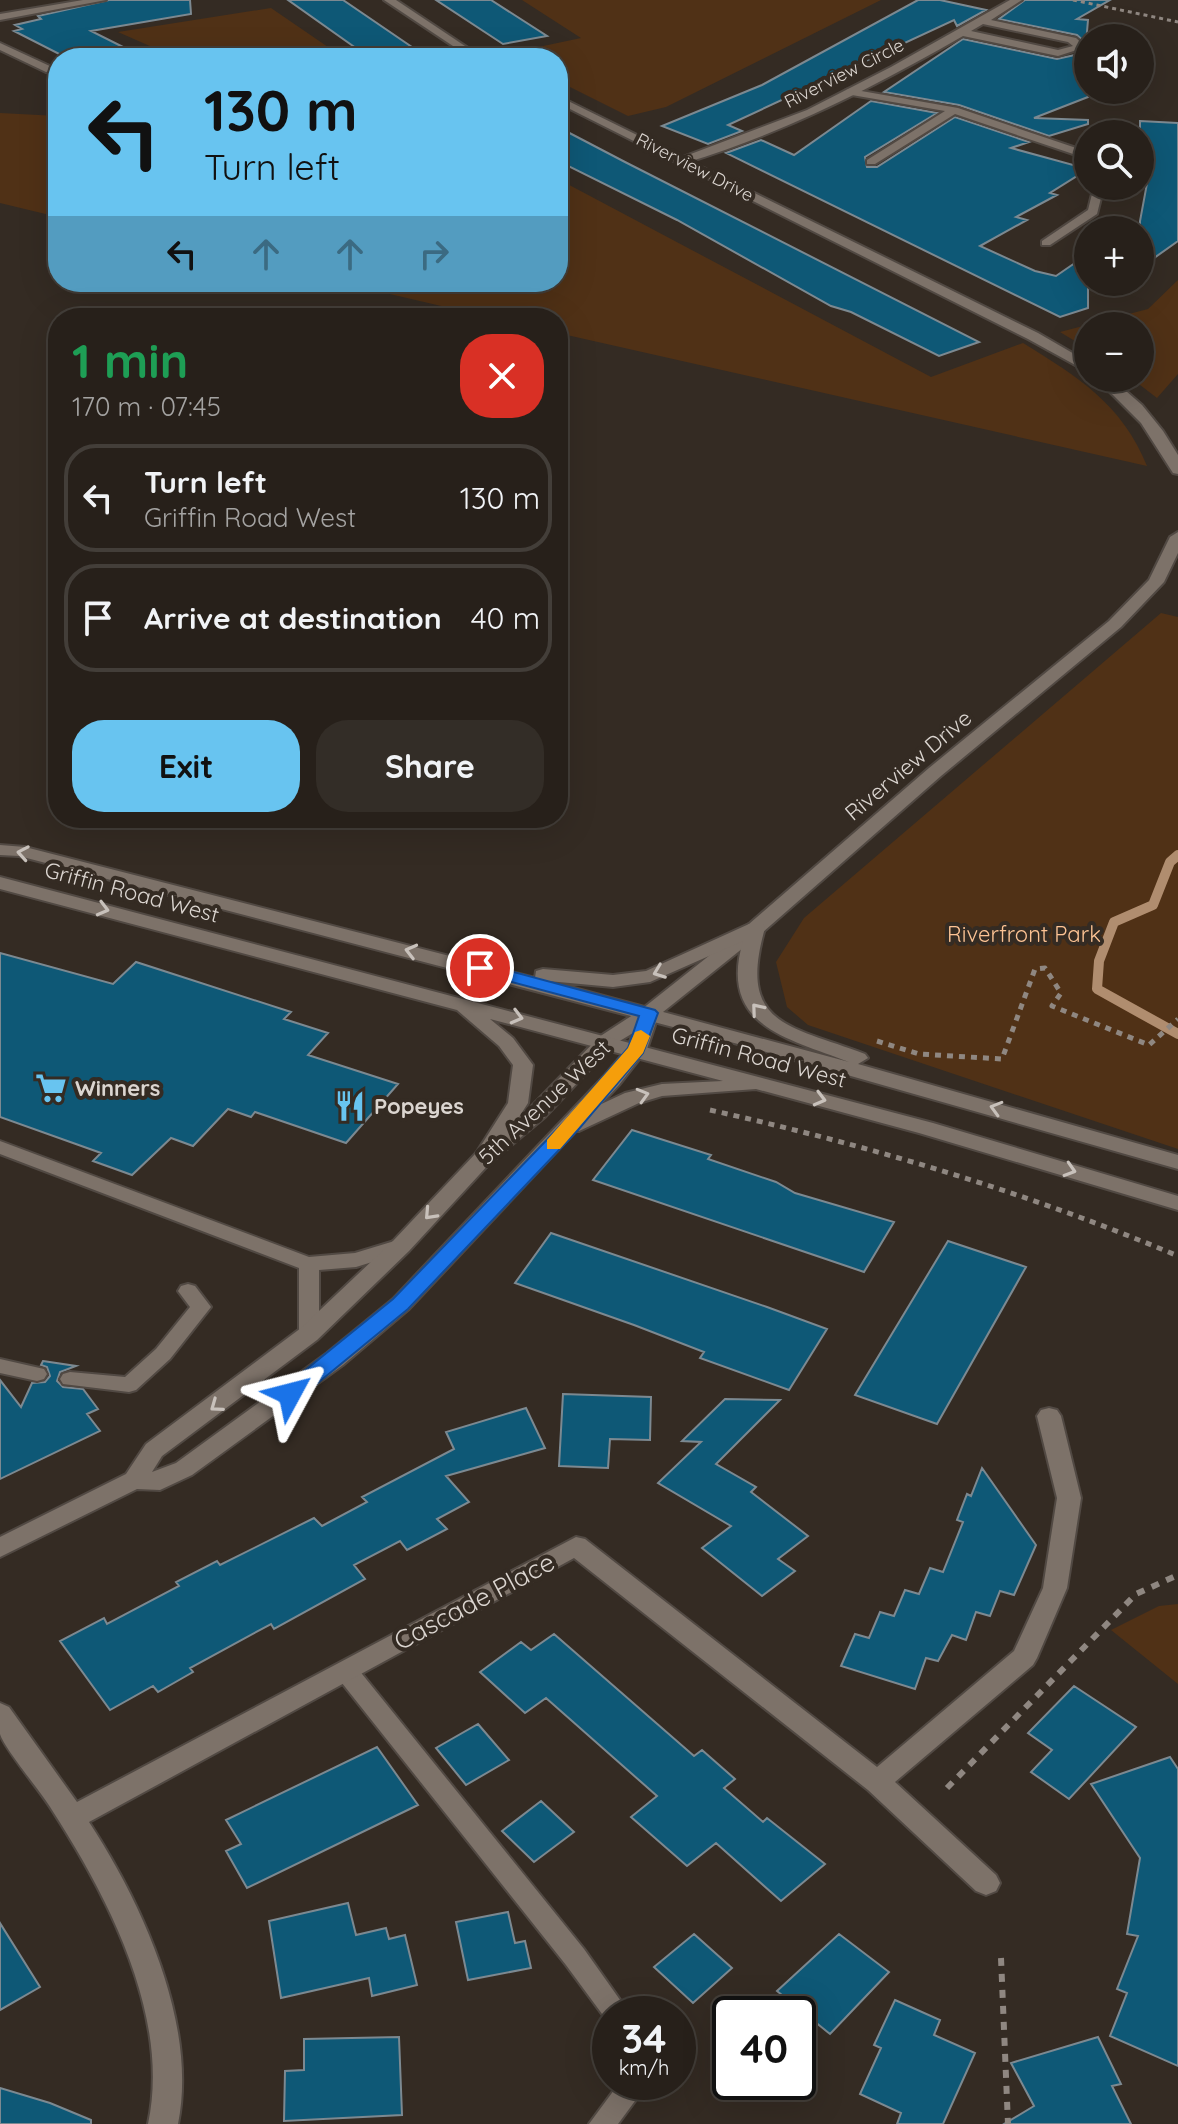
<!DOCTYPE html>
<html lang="en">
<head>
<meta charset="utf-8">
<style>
  :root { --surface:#27201a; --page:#332d27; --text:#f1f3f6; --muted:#a4a3a2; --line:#433e39; --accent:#68c4f0 }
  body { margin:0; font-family:Quicksand,sans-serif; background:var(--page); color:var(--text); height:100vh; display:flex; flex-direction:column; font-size:30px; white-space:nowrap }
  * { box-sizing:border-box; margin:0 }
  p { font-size:26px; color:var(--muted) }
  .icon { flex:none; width:44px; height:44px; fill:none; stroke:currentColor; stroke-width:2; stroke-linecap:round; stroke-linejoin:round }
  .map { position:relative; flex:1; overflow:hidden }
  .panel { position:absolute; left:48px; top:308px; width:520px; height:520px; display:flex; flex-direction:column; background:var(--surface); border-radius:32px; box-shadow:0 8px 32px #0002,0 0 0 2px var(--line) }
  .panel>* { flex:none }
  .banner { position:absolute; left:48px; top:48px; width:520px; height:244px; border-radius:32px; box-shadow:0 8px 32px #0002,0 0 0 2px var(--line); background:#68c4f0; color:#111; overflow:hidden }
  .fabs { position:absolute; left:1074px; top:24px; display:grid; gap:16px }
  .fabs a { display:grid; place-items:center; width:80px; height:80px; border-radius:50%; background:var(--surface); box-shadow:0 8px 32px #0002,0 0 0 2px var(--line); font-size:40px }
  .speed { position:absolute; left:592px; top:1996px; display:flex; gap:16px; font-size:40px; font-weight:700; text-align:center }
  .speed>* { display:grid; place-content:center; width:104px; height:104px; border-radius:50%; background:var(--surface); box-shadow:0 8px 32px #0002,0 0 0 2px var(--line); line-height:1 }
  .speed small { font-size:20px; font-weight:400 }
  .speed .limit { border:4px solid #111; border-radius:12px; background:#fff; color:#111 }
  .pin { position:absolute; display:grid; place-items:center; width:68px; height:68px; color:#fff; margin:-34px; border:4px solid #fff; border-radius:50%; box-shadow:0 2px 8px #0007 }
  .me { position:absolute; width:88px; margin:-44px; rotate:52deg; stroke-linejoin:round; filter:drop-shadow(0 0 6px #0008) }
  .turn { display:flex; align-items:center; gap:28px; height:168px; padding:0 24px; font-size:36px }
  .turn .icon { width:104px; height:104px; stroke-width:2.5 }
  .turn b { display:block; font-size:56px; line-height:68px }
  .lanes { display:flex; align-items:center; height:76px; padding:0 24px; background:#0003; justify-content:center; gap:40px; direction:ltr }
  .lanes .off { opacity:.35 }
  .round { display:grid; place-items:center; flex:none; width:84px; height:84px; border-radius:32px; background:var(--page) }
  .overview { display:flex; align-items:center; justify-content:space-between; height:136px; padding:0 24px }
  h1 { font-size:48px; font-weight:800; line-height:60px; color:#1e9e55 }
  .primary-button { display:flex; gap:16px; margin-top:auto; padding:16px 24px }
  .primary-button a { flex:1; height:92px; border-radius:32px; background:var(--accent); color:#111; font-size:32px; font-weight:800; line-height:92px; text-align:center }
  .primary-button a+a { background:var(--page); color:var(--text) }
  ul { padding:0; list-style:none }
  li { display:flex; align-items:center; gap:24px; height:108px; margin:0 16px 12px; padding:0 8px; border:4px solid var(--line); border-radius:32px }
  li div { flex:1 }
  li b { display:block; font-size:30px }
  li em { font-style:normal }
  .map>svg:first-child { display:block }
  .green { fill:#503116 }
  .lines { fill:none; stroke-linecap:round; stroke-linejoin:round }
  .stream { stroke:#b08d6f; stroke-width:10 }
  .building { fill:#0e5876; stroke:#7c8991; stroke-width:2 }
  .service-casing { stroke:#514943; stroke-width:4 }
  .minor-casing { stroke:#514943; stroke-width:4 }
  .tertiary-casing { stroke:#514943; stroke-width:4 }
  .secondary-casing { stroke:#514943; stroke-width:4 }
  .path-far2 { stroke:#8f8781; stroke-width:3; stroke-dasharray:4 4; stroke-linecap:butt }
  .path-far1 { stroke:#8f8781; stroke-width:5; stroke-dasharray:6 6; stroke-linecap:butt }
  .path { stroke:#8f8781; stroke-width:6; stroke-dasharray:8 8; stroke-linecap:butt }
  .service { fill:#7d7269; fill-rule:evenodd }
  .minor { fill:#7d7269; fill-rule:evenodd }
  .tertiary { fill:#7d7269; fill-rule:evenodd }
  .secondary { fill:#7d7269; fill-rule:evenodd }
  .oneway { stroke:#c8c1bb }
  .route { fill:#1a73e8; stroke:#114b97; stroke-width:2 }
  .slow { fill:#f59e0b }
  .labels { text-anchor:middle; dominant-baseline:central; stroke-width:8; stroke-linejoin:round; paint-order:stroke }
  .far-street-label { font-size:18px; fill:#dbd5d0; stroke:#342b23 }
  .street-label { font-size:22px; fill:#dbd5d0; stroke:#342b23 }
  .park-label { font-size:22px; fill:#fdc394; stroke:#342b23 }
  .poi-label { font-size:22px; font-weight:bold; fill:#dbd5d0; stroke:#342b23; text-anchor:start }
  .near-street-label { font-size:26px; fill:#dbd5d0; stroke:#342b23 }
</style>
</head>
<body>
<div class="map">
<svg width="1178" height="2124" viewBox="0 0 1178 2124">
  <rect width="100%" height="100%" fill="#342b23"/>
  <path class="green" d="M522,0H881L666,107L628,116L558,81V58H513L506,54L581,38Z
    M271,8L344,58H177L118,32Z
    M0,113L58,116V217L0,203Z
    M558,179L931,377L1023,343C1078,377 1122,404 1147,466L558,333V318H493L338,282H558Z
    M1178,280V374L1157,398L1131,378H1140V326H1088V349L1060,332L1148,309Z
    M1161,613L1178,617V1149L808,1025L787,1007L776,962L804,918Z
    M1178,1604V1684L1111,1630L1159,1606Z"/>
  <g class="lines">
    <path class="stream" d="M1178,855L1170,862L1153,905L1114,922L1099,961L1097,989L1178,1034"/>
  </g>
  <path class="building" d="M109,0H190L191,14L91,31L145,58H67L14,31L22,29L15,25L41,19L38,16Z
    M288,0H343L428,58H370Z
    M436,0H491L547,36L503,44Z
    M918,0H940L986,10L957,26L954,20L728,125L742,131L708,144L662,126L762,85Z
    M1025,0H1110L1077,19L1088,20L1086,43L1077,35L999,19Z
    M963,39L1057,59L1088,52V97L1034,118L1088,120V124L1049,136L959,105L884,92Z
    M871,101L937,113L865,157L867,167H877L955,117L1029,142L1011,148L1088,169L1050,193L1057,195L1016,217L1027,220L980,246L1035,271L1056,276L1088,254V308L1060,317L726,153L761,140L794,155Z
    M1140,121L1178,123V241L1140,268V221L1151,162L1140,161Z
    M558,127L625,162L979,342L939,356L851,312L831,306L677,220L558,161Z
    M0,953L113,984L136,962L291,1012L284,1019L328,1033L308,1055L398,1084L346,1143L255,1112L251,1117L228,1109L193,1146L171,1138L132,1175L93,1161L101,1153L0,1117Z
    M632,1130L711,1155L708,1159L776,1182L795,1193L894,1222L864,1272L593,1180Z
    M551,1233L767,1307L827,1329L789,1390L700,1358L704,1352L634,1325L515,1283Z
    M948,1241L1026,1267L937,1424L855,1395Z
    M43,1361L76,1366L60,1372L57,1381L63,1387L83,1389L98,1409L87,1414L100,1431L0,1479V1380L21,1407L32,1383L45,1382L50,1376L47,1367L41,1365Z
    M563,1394L651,1397L650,1440L610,1439L608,1468L559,1466Z
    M725,1399L780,1400L716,1464L756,1487L751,1492L808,1536L778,1559L795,1571L762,1596L702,1548L731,1526L658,1483L701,1442L682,1441Z
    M526,1408L545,1448L446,1476L469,1502L437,1519L447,1529L407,1550L400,1541L354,1565L365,1579L274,1629L271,1624L190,1668L193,1672L158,1692L153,1686L110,1710L60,1641L104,1618L107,1624L179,1586L176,1582L217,1561L220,1565L314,1518L322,1526L367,1502L362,1497L454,1449L446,1432Z
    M982,1468L1036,1545L1014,1595L1000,1591L990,1616L976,1612L966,1640L952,1635L938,1661L926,1658L915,1689L841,1666L855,1634L869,1638L880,1612L894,1616L905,1590L919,1594L930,1568L943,1572L963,1522L957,1520L967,1494L971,1496Z
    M554,1634L694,1756L702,1750L735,1779L724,1788L763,1822L767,1818L825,1864L781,1901L716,1843L687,1866L631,1817L657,1796L546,1698L525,1713L480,1672L521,1642L531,1650Z
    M1074,1686L1136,1727L1069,1799L1031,1772L1052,1750L1028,1733Z
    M478,1724L509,1760L466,1785L436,1748Z
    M377,1747L418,1805L247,1888L226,1851L241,1844L226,1820Z
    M1170,1757L1178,1769V2066L1110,2036L1127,1993L1117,1989L1138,1936L1127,1934L1140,1858L1091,1784Z
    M541,1801L574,1832L534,1862L502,1831Z
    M348,1903L356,1935L386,1928L389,1939L405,1935L417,1985L372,1996L369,1978L281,1998L269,1921Z
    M508,1912L515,1943L525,1941L531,1968L468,1980L456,1922Z
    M0,1923L40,1987L0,2010Z
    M694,1934L732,1968L693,2003L654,1967Z
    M839,1934L889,1972L830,2034L777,1991Z
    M895,2000L940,2020L934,2035L975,2053L943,2124H897L901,2113L860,2094L881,2048L874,2045Z
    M399,2037L402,2115L284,2121L285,2071L304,2070V2039Z
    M1098,2037L1121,2084L1112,2086L1131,2124H1004L1034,2106L1011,2063Z
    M0,2088L50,2103L91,2120V2124H0Z"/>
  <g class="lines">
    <defs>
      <path id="service" d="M850,89L958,108L1088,152V159L955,114L875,164H867V160L945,111L846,94V90Z
        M1094,186H1104L1097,214L1050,245H1042V241L1088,210Z
        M0,1141L309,1257L355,1253L401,1239L408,1241L411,1246L408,1251L356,1267L319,1270V1334L316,1339H302L299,1334V1268L0,1154Z
        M188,1284L195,1286L211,1307L170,1359L136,1390L129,1392L63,1384L60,1379L63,1374L70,1372L125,1377L156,1349L190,1307L178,1291L181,1286Z
        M0,1359L44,1369L47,1374L44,1379L37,1381L0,1373Z
        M346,1662L354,1664L584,1949L630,2014H610V2023L608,2022L566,1965L338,1678L335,1671L338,1664Z
        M620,2082H649L618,2124H589Z"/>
      <path id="minor" d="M83,0H106L0,20V14Z
        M1010,0H1022L991,20L1076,38L1086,47L1058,56L963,36C874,87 784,133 685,163L675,160L807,110L891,67ZM983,24L1068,42L1073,46L1058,50L971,31Z
        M0,43L54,68L55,70L46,72L0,50Z
        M1049,1408L1057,1410L1061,1416L1081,1498L1067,1588L1037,1658L1033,1665L895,1782L996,1875L1000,1883L996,1891L986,1895L976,1891L868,1790L574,1558L89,1822C142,1903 198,2025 178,2124H148C171,2017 108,1897 52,1810C42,1793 4,1748 0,1734C0,1726 0,1712 0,1703L9,1707L77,1802L576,1537L585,1539L877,1767L1014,1651L1043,1588L1057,1498L1037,1416L1041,1410Z"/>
      <path id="tertiary" d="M384,0H396L483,58H471Z
        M558,96L1038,333L1088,362V372L1028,339L558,103Z
        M1096,378H1111L1142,405L1163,431L1178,455V474L1173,473L1141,423Z
        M1178,532V553L1164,582L1121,627L941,776L763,932L658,1016L647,1049L619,1085L409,1309L343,1365L192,1475L160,1490L137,1489L0,1557V1537L126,1474L146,1444L301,1328L393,1241L476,1153L531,1107L599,1037L642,1009L749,924L929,768L1109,621L1149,580L1170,537ZM633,1033L628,1048L605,1075L393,1299L327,1353L176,1463L152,1472L162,1456L317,1340L409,1251L490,1163L545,1117L613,1045Z"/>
      <path id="secondary" d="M0,845L25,847L535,978L536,971L543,969L613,975L646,971L749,924H763L765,928C737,1026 789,1025 865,1054L868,1058L858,1064L1178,1155V1169L738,1044L19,856L0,855ZM743,941C718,1026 787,1038 849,1062L548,981L613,987L650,982Z
        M0,877L933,1123L1178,1196V1210L919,1133L756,1089L662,1096L639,1103L579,1131H565L562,1126L565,1121L625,1093L662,1084L723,1081L490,1019L513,1038L533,1065L528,1103L490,1163H476L473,1158L508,1103L513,1065L499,1046L457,1010L0,889Z"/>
    </defs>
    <use href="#service" class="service-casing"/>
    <use href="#minor" class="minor-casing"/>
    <use href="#tertiary" class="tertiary-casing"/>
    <use href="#secondary" class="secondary-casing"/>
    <path class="path-far2" d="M1073,0L1178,22"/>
    <path class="path-far1" d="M877,1041L919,1054L1002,1059L1035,969L1045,968L1061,993L1052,1006L1149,1045L1178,1019
      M710,1110C871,1146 1026,1192 1178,1256"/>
    <path class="path" d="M947,1788L1136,1594L1178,1575
      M1001,1958L1008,2124"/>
    <use href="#service" class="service"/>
    <use href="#minor" class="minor"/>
    <use href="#tertiary" class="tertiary"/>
    <use href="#secondary" class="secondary"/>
  </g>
  <defs><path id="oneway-chevron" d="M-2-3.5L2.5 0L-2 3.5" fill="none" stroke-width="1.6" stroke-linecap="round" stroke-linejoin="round" transform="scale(2)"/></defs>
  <g class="oneway">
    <use href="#oneway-chevron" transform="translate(23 853) rotate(-170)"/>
    <use href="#oneway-chevron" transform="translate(103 909) rotate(15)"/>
    <use href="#oneway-chevron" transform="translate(411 951) rotate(-166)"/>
    <use href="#oneway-chevron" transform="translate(659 972) rotate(159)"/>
    <use href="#oneway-chevron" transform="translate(757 1009) rotate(-130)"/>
    <use href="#oneway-chevron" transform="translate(517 1017) rotate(15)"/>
    <use href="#oneway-chevron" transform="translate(643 1095) rotate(-16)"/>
    <use href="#oneway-chevron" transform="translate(820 1099) rotate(15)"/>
    <use href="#oneway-chevron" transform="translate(996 1108) rotate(-164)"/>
    <use href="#oneway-chevron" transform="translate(1070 1170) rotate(17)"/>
    <use href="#oneway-chevron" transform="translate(430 1214) rotate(133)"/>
    <use href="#oneway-chevron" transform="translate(216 1406) rotate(144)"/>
  </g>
  <path class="route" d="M480,963L655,1010L658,1013L643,1053L578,1130L408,1309L297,1400H282L279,1394L282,1389L393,1299L565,1121L628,1048L639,1016L474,972V964Z"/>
  <path class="slow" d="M641,1030L650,1036L643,1053L560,1149H547V1140L628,1048L635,1032Z"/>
  <defs>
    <symbol id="supermarket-bare" viewBox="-9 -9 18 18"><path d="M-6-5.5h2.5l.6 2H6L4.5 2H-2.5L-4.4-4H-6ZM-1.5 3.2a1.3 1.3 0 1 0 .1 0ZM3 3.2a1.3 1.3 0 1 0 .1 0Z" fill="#68c4f0" stroke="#342b23" stroke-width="2.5" paint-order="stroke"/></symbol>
    <symbol id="restaurant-bare" viewBox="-9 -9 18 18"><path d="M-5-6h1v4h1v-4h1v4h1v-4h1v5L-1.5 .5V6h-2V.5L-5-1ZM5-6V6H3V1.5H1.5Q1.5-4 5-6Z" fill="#68c4f0" stroke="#342b23" stroke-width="2.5" paint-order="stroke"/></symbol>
  </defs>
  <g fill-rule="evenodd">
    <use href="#supermarket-bare" x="29" y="1066" width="44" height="44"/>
    <use href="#restaurant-bare" x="328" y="1084" width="44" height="44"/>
  </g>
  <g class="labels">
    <g class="far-street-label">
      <text transform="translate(844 73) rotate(-27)">Riverview Circle</text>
      <text transform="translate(695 167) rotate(27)">Riverview Drive</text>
    </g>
    <g class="street-label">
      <text transform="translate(908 765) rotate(-40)">Riverview Drive</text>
      <text transform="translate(132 892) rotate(15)">Griffin Road West</text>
      <text transform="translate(759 1057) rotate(15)">Griffin Road West</text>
      <text transform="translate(544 1102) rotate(-43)">5th Avenue West</text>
    </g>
    <g class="park-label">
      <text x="1024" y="934">Riverfront Park</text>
    </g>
    <g class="poi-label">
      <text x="75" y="1088">Winners</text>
      <text x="374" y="1106">Popeyes</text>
    </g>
    <g class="near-street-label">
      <text transform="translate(474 1601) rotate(-28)">Cascade Place</text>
    </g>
  </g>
</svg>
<div class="fabs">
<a><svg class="icon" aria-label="sound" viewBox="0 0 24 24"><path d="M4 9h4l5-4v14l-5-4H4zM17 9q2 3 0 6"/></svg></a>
<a><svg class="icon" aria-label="search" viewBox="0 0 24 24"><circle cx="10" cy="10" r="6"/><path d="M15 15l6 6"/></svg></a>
<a>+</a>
<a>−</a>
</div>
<div class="speed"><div>34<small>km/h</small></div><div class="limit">40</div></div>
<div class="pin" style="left:480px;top:968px;background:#d93025"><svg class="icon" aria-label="arrive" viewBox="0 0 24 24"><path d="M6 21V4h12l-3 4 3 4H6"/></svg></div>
<svg class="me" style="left:290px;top:1394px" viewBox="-20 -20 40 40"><path d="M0-17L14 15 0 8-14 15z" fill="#1a73e8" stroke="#fff" stroke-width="4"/></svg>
<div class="banner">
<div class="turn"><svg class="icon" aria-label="left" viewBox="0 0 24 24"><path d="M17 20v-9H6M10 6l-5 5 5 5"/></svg><div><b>130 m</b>Turn left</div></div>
<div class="lanes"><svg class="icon" aria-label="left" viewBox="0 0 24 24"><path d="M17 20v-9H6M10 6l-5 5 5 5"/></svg><svg class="icon off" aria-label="ahead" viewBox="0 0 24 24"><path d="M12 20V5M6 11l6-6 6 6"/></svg><svg class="icon off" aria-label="ahead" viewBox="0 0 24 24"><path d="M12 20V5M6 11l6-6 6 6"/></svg><svg class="icon off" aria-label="right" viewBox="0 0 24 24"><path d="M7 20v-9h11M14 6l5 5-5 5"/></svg></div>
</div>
<section class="panel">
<div class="overview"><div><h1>1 min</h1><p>170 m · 07:45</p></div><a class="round" style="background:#d93025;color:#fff"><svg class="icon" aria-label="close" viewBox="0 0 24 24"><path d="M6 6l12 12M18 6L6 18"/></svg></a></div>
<ul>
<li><svg class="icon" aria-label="left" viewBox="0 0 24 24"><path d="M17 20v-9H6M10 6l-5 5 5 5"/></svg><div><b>Turn left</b><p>Griffin Road West</p></div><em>130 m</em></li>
<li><svg class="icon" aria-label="arrive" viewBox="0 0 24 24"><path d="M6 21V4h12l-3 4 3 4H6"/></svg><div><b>Arrive at destination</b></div><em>40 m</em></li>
</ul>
<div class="primary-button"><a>Exit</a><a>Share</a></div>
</section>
</div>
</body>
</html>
